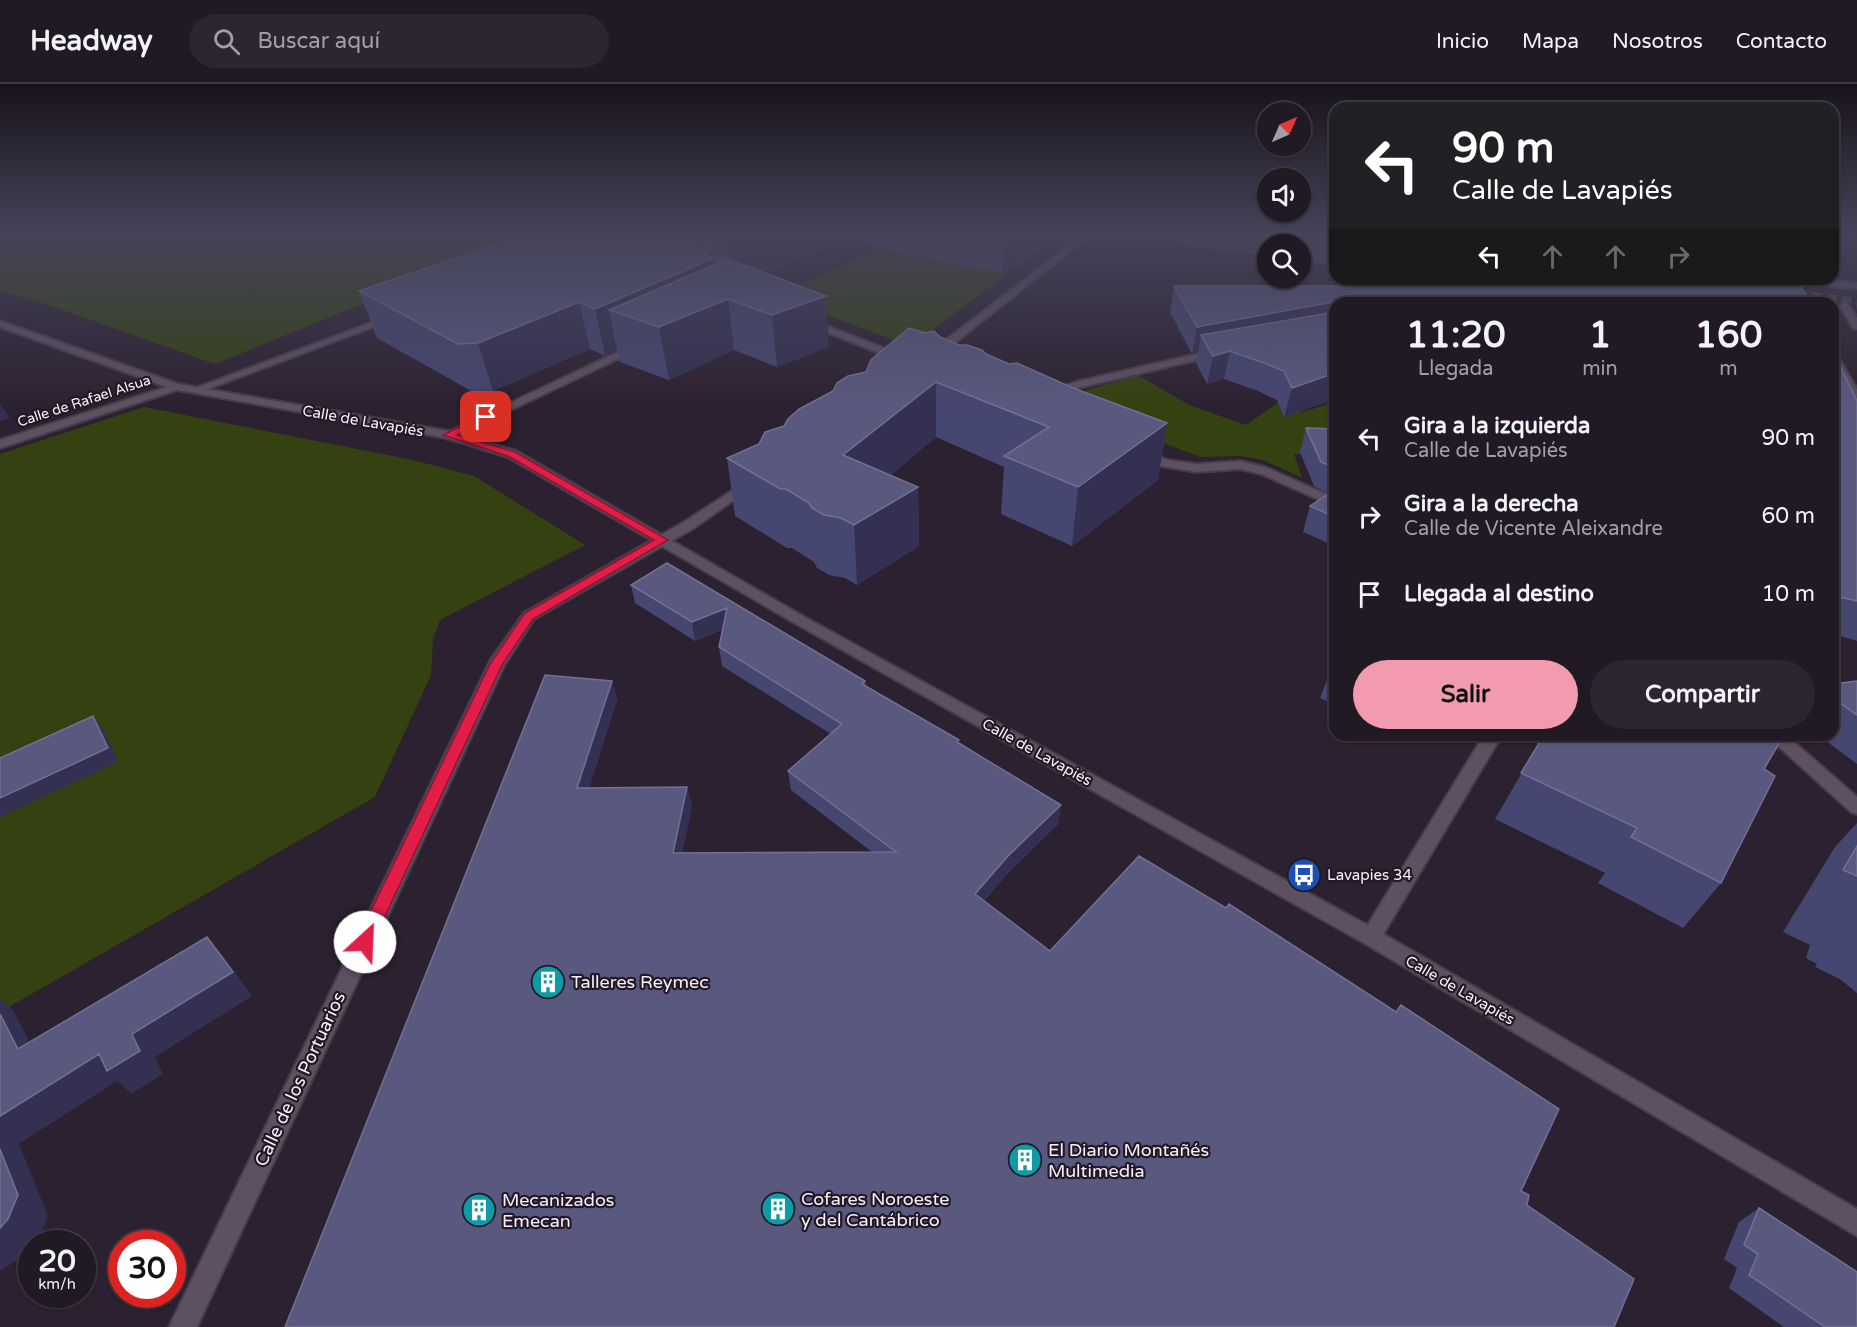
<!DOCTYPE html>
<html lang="es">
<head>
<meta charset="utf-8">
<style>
  :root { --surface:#211924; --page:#2d2631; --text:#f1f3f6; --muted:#a2a0a6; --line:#3e3841; --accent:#f29aae }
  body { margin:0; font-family:"Varela Round",sans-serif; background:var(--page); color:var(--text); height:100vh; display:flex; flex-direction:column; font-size:22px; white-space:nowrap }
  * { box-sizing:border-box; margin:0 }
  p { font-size:20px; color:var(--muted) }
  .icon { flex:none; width:33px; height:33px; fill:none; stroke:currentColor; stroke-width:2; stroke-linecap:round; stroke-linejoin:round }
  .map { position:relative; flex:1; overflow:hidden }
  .panel { position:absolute; left:1329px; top:213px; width:510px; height:444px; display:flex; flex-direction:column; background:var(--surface); border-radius:18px; box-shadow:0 2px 4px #0004,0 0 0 2px var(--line) }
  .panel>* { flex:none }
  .banner { position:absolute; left:1329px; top:18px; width:510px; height:183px; border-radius:18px; box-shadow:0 2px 4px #0004,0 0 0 2px var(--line); background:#202124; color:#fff; overflow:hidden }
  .needle { width:39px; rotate:45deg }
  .buttons { position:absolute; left:1257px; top:18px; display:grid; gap:12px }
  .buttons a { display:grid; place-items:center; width:54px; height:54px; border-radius:50%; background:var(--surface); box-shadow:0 2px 4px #0004,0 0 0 2px var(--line); font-size:30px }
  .speed { position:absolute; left:18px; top:1146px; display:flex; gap:12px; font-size:30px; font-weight:700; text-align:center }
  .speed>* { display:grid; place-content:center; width:78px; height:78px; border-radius:50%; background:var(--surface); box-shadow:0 2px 4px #0004,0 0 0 2px var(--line); line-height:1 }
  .speed small { font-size:15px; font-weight:400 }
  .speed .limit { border:9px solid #d22; background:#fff; color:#111 }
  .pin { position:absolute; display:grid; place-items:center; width:51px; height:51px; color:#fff; margin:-26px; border-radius:12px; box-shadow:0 3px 9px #0006 }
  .me { position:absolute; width:66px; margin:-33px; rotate:25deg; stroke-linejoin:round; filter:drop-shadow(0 0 4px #0008) }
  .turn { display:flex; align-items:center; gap:21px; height:126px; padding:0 24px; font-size:27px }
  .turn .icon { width:78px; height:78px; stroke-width:2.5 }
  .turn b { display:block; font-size:42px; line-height:51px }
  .lanes { display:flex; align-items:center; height:57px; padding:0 24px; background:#0003; justify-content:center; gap:30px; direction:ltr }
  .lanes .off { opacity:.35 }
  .eta { display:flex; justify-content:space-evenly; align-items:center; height:102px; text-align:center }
  .eta b { font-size:36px; font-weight:700; line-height:42px }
  .primary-button { display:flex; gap:12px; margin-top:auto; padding:12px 24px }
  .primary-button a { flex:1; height:69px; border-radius:36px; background:var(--accent); color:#111; font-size:24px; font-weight:700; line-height:69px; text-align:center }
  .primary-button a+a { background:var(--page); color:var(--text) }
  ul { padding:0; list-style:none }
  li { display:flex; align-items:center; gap:18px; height:78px; padding:0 24px }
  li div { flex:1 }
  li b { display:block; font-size:22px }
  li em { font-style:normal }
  header { display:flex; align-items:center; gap:36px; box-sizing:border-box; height:84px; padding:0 30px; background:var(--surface); border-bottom:2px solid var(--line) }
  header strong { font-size:28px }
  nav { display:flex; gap:33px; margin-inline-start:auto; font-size:21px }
  .search { width:420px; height:54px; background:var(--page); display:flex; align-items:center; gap:15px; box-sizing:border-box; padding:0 21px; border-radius:33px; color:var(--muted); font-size:22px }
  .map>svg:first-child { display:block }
  .green { fill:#344211 }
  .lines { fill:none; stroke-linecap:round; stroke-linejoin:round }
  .motorway-tunnel { stroke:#4a404e; stroke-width:10; stroke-dasharray:10 5; stroke-linecap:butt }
  .minor-casing { stroke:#463c49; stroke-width:4 }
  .secondary-casing { stroke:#463c49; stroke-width:4 }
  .minor { fill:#5d5061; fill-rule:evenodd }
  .secondary { fill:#5d5061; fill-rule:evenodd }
  .wall { fill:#464771 }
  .shaded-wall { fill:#343051 }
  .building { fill:#595980; stroke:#727093; stroke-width:1.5 }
  .route { fill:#e11d48; stroke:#92132f; stroke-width:1.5 }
  .labels { text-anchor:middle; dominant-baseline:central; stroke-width:4.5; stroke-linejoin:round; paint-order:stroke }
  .far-street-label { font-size:14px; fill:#f7eff9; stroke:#221826 }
  .street-label { font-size:15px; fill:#f7eff9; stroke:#221826 }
  .poi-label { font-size:15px; fill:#f7eff9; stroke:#221826; text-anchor:start }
  .near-poi-label { font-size:18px; fill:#f7eff9; stroke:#221826; text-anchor:start }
  .near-street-label { font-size:18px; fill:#f7eff9; stroke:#221826 }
</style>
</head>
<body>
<header>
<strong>Headway</strong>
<div class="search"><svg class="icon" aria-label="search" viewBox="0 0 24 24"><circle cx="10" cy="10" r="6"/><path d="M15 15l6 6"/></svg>Buscar aquí</div>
<nav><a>Inicio</a><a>Mapa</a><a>Nosotros</a><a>Contacto</a></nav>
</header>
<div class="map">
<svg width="1857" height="1243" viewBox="0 0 1857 1243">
  <rect width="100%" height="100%" fill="#2c2130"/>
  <path class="green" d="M0,148H511L526,153L215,280L40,218L0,207Z
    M880,164L1007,190L919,256L896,257L777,212Z
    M1138,291L1189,321L1246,341L1279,318L1303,328L1335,318V371L1294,370L1302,394L1263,376L1240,372L1200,373L1053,316Z
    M144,323L413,376L474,392L585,461L440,536L433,555L431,591L375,713L0,928V370Z"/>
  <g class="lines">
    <path class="motorway-tunnel" d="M1782,209L1857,219"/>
    <defs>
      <path id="minor" d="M1052,148L1082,151L1086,148H1095L937,273H929V269L1077,155Z
        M1383,195H1393L1412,219H1402Z
        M1787,195H1818L1857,199V205L1792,198Z
        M1787,212L1817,216L1822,219L1784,217L1782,215Z
        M1845,219L1848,220L1857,234V245L1853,244L1840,222Z
        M389,232L397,234L200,308L196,309L190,306Z
        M807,234L907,273L908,275L907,277H899L803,239V235Z
        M637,259L642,262L641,264L452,354L448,355L442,351Z
        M1219,265L1223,266V270L1082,303L1049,313L1043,310L1075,298Z
        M1833,270L1838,273L1857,305V318C1845,313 1833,283 1833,270Z
        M176,300L180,301V305L0,364V356Z
        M1142,366L1168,376L1197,380L1240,377L1265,383L1335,414V423L1261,390L1240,385L1197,388L1161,382L1138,373L1136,370Z
        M750,395L756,399L754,402L694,444L534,535L504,582L197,1243H169L490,577L524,529L684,438Z
        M1484,651H1502L1378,859L1371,862L1364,859L1361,853L1364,847Z
        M1766,651H1786L1857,713V730L1851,728Z"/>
      <path id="secondary" d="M0,237L178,300L448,347L516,367L808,535L1378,847L1857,1125V1152L1364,859L798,541L508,373L446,354L172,305L0,243Z"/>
    </defs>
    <use href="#minor" class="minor-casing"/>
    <use href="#secondary" class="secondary-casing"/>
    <use href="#minor" class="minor"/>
    <use href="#secondary" class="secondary"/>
  </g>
  <path class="wall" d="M533,148H1054V155L1018,182L1002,189L881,165L850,153L766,190L829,263L777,283L734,266L669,296L620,278L617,266L605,272L590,265L493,307L473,308L377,254L359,207Z
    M1176,148H1335V153L1328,180L1300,177V160H1268V172L1174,160Z
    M1392,195H1779L1335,219V315L1284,333L1277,316L1258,307L1224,295L1207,300L1196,279L1198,269L1192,270L1170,228L1174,202H1390Z
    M925,249L940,253L959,261L986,270L1073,304L1167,339L1158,396L1072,462L1001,430L1004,383L936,353L891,391L918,403L919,462L857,501L845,494L829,491L817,484L814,478L792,464H787L735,432L727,374L759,360L833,307L866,288Z
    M1833,268L1857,317V557L1833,550Z
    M1306,344L1335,345V462L1303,448L1310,422L1324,414L1325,408L1314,402L1300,368Z
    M631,501L865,597L866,602L959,660L1061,721L1058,740L1007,790L984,817L1050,867L1521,1107L1527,1121L285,1243L612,597L617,616L589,704L687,703L692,722L682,769L872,768L791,706L788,687L831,650L722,582L719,563L722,546L695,557L635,519Z
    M1335,582V621L1320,614L1330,588Z
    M1857,597V680L1818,651H1833V600Z
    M1541,651H1784L1764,685L1721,799L1683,844L1598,799L1605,789L1495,735L1538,661L1537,659Z
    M1857,739V909L1840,895L1815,883L1817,880L1806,874L1810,861L1783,848L1835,763Z
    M1759,1124L1857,1243H1784L1729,1204L1737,1184L1724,1175L1739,1138Z"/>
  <path class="shaded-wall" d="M749,148H849L850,153L734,204L728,156Z
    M1004,148H1054V155L1018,182L1002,189Z
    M714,166L720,210L728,215L734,266L669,296L659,243L609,226L617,266L605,272L595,225L704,170Z
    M826,212L829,263L777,283L772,231Z
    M1344,216L1343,219H1335V244L1201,251L1198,269L1192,270L1197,243Z
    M579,218L590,265L493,307L478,259Z
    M1230,267L1224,295L1207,300L1213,272Z
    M1335,289V315L1284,333L1292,304Z
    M936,298V353L846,429L843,371Z
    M0,320L10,334L0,337Z
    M1167,339L1158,396L1072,462L1078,403Z
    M918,403L919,462L857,501L854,441Z
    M727,524L730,542L695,557L692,538Z
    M612,597L617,616L583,723L577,704Z
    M93,632L104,646L118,678L0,733V714Z
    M687,703L692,722L678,788L673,769Z
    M1061,721L1058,740L1007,790L974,828L975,810L1008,772Z
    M207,853L227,877L252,912L155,973L163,990L131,1010L117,997L19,1060L48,1132L39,1155L35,1160H32V1164L25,1171L0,1187V1032Z
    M0,915L13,926L45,987L18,965L0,930Z"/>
  <path class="building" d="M533,148H664L714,166L704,170L714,174L595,225L579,218L478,259L458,260L359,207Z
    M705,148H749L728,156Z
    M728,175L826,212L772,231L728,215L659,243L609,226Z
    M1396,195H1779L1801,203L1809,219H1344V216L1197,243L1174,202H1395Z
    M1335,228V289L1292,304L1284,287L1264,279L1230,267L1213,272L1201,251Z
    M909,244L925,249L934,247L940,253L959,261H967L982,266L986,270L1009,280L1017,279L1073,304L1167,339L1078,403L1004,372L1049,343L936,298L843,371L918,403L854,441L841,434L824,431L812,424L809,419L786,405H780L727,374L759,360L765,348L784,342L788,335L799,325L833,307L837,299L848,292L866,288L871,276Z
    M1833,268L1857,317V517L1844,514H1833Z
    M1306,344L1335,345V384L1321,378Z
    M1329,395L1335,397V433L1310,422L1334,406Z
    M667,479L865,597L862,600L959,656L957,658L1061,721L1008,772L975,810L1050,867L1139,772L1226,824L1229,820L1396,928L1401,921L1559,1025L1521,1107L1529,1111L1527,1121L1634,1195L1614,1243H285L545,591L612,597L577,704L687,703L673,769L896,768L788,687L842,640L719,563L727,524L692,538L631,501Z
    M1335,582V590L1330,588Z
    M1857,597V631L1833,614V600Z
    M93,632L108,664L0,714V674Z
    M1544,651H1784L1764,685L1775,692L1721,799L1631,753L1637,744L1521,689Z
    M1857,762V792L1843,786Z
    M207,853L233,888L132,950L140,967L107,987L99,970L0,1032V930L18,965Z
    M0,1065L18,1111L8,1135L0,1144Z
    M1759,1124L1857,1188V1243H1825L1749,1191L1758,1170L1744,1161Z"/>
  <linearGradient id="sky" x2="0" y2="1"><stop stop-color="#18121a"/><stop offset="0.46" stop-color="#454359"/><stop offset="1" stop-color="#454359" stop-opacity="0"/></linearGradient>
  <rect width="1857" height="322" fill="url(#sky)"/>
  <path class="route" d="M483,331L491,333L457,351L515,368L668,456L533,535L502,581L373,858L371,863L365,866L359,863L356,858L490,580L525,529L654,456L508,372L443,351Z"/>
  <defs>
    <symbol id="bus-disc" viewBox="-11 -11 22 22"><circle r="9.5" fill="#1a4fb4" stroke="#221826"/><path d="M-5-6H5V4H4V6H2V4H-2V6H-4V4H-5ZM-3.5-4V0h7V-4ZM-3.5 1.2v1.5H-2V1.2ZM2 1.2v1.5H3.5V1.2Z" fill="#fff"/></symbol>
    <symbol id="building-disc" viewBox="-11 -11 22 22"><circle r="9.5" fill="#0f9aa8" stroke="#221826"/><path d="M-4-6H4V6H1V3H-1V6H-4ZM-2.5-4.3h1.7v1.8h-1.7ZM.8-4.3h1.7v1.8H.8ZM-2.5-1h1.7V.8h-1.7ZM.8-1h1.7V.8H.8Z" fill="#fff"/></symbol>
  </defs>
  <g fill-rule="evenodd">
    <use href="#bus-disc" x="1285" y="772" width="38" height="38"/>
    <use href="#building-disc" x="529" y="879" width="38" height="38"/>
    <use href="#building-disc" x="1006" y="1057" width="38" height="38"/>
    <use href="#building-disc" x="759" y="1106" width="38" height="38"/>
    <use href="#building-disc" x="460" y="1107" width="38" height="38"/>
  </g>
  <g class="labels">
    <g class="far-street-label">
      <text transform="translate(84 317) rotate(-18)">Calle de Rafael Alsua</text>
    </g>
    <g class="street-label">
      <text transform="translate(363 337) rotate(10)">Calle de Lavapiés</text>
      <text transform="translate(1037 668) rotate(29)">Calle de Lavapiés</text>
      <text transform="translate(1460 906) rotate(30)">Calle de Lavapiés</text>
    </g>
    <g class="poi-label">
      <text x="1327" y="791">Lavapies 34</text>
    </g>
    <g class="near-poi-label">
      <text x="571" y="898">Talleres Reymec</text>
      <text x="1048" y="1066">El Diario Montañés<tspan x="1048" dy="21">Multimedia</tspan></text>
      <text x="801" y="1115">Cofares Noroeste<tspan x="801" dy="21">y del Cantábrico</tspan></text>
      <text x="502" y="1116">Mecanizados<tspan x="502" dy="21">Emecan</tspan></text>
    </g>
    <g class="near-street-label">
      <text transform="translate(300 995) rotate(-65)">Calle de los Portuarios</text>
    </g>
  </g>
</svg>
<div class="buttons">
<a><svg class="needle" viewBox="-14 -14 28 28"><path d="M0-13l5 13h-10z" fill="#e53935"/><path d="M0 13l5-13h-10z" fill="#a2a0a6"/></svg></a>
<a><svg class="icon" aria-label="sound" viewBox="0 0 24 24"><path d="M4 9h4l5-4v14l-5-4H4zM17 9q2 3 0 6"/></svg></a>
<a><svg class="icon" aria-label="search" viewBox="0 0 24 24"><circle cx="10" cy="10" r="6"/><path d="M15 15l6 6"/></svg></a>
</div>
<div class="speed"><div>20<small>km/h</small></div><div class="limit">30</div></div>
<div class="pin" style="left:486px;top:333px;background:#d93025"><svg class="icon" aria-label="arrive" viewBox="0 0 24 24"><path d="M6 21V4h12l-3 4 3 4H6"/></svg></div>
<svg class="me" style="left:365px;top:858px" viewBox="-20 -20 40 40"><circle r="19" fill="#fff"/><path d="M0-13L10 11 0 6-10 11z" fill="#e11d48"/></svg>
<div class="banner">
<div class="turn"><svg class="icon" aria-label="left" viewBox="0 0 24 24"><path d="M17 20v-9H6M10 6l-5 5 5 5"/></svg><div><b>90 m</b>Calle de Lavapiés</div></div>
<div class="lanes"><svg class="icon" aria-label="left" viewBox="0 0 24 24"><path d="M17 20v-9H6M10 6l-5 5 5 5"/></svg><svg class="icon off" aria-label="ahead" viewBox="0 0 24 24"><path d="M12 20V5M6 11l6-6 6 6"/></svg><svg class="icon off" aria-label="ahead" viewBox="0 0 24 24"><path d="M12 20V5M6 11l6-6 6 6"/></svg><svg class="icon off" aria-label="right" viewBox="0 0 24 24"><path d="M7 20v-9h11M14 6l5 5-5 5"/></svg></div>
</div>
<section class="panel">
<div class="eta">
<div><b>11:20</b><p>Llegada</p></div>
<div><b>1</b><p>min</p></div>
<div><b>160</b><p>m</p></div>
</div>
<ul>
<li><svg class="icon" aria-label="left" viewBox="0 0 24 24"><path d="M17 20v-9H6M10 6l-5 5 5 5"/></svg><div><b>Gira a la izquierda</b><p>Calle de Lavapiés</p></div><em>90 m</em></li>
<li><svg class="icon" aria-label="right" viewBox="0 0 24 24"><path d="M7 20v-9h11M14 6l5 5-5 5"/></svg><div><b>Gira a la derecha</b><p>Calle de Vicente Aleixandre</p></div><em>60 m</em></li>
<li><svg class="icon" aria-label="arrive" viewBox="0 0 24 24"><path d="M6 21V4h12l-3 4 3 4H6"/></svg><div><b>Llegada al destino</b></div><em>10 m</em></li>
</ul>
<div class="primary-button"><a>Salir</a><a>Compartir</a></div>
</section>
</div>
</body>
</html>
